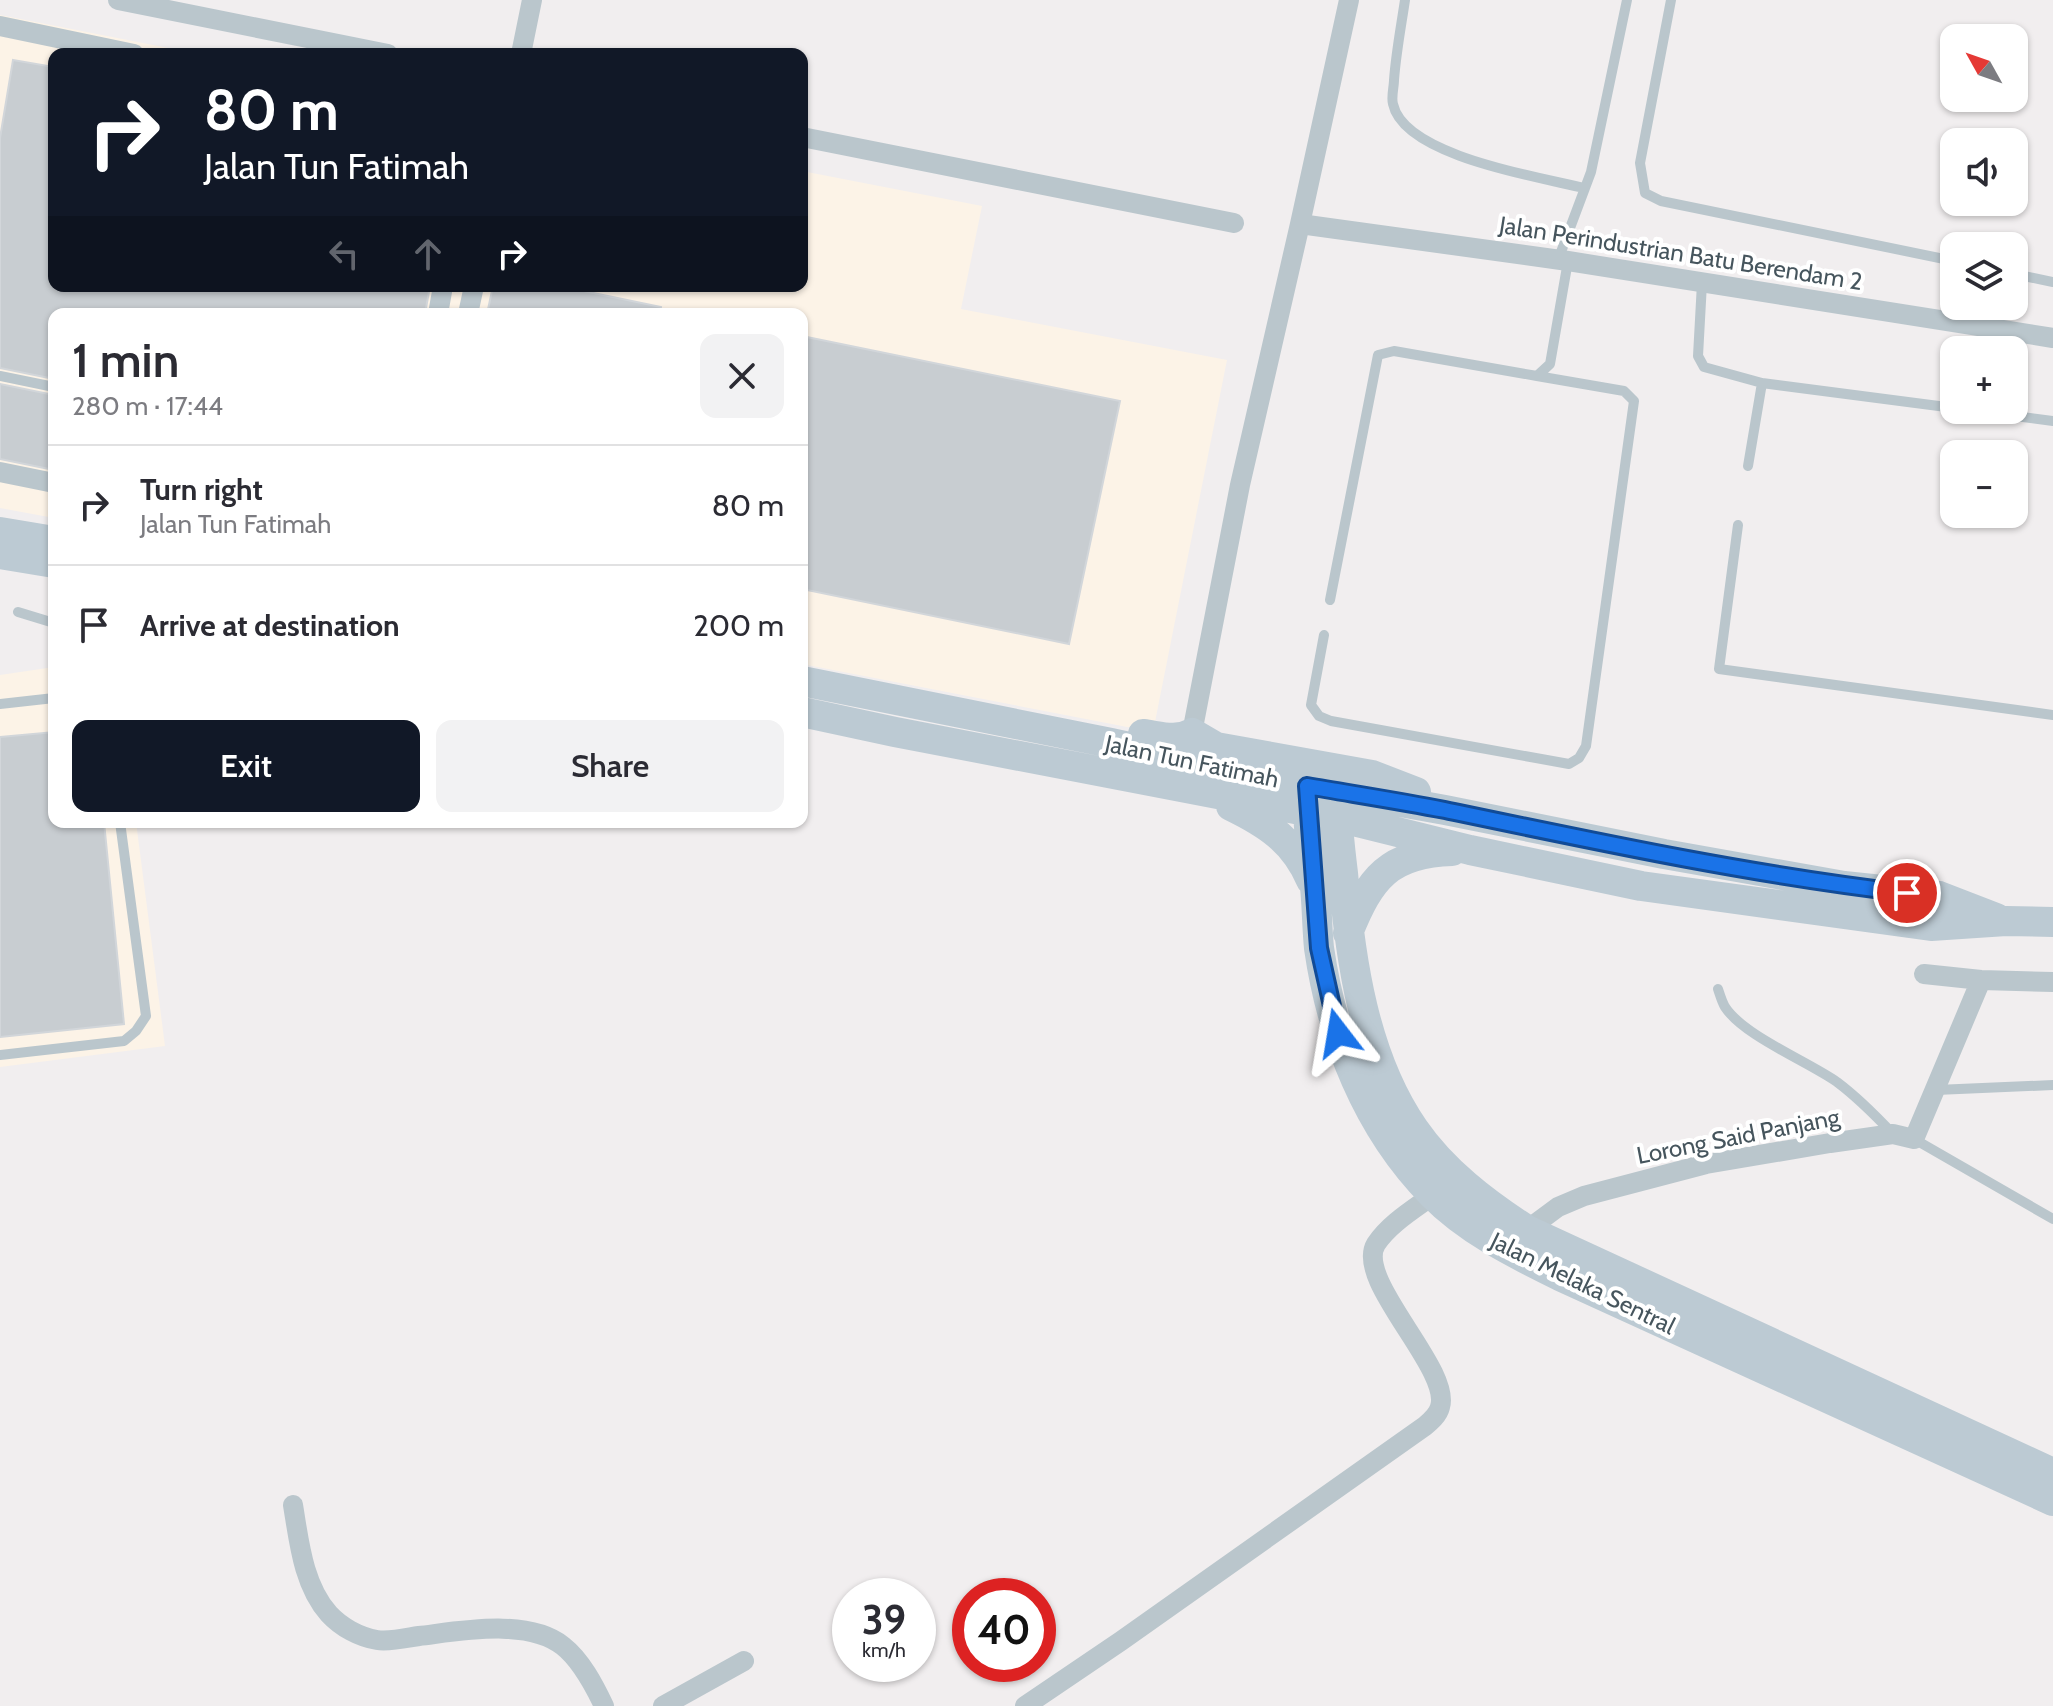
<!DOCTYPE html>
<html lang="en">
<head>
<meta charset="utf-8">
<style>
  :root { --surface:#fff; --page:#f2f2f3; --text:#2b2b33; --muted:#7c7c81; --line:#e1e1e2; --accent:#111827 }
  body { margin:0; font-family:Cabin,sans-serif; background:var(--page); color:var(--text); height:100vh; display:flex; flex-direction:column; font-size:30px; white-space:nowrap }
  * { box-sizing:border-box; margin:0 }
  p { font-size:26px; color:var(--muted) }
  .icon { flex:none; width:44px; height:44px; fill:none; stroke:currentColor; stroke-width:2; stroke-linecap:round; stroke-linejoin:round }
  .map { position:relative; flex:1; overflow:hidden }
  .details { position:absolute; left:48px; top:308px; width:760px; height:520px; display:flex; flex-direction:column; background:var(--surface); border-radius:16px; box-shadow:0 2px 6px #0004 }
  .details>* { flex:none }
  .banner { position:absolute; left:48px; top:48px; width:760px; height:244px; border-radius:16px; box-shadow:0 2px 6px #0004; background:#111827; color:#fff; overflow:hidden }
  .needle { width:52px; rotate:310deg }
  .buttons { position:absolute; left:1940px; top:24px; display:grid; gap:16px }
  .buttons a { display:grid; place-items:center; width:88px; height:88px; border-radius:16px; background:var(--surface); box-shadow:0 2px 6px #0004; font-size:40px }
  .speed { position:absolute; left:832px; top:1578px; display:flex; gap:16px; font-size:40px; font-weight:700; text-align:center }
  .speed>* { display:grid; place-content:center; width:104px; height:104px; border-radius:50%; background:var(--surface); box-shadow:0 2px 6px #0004; line-height:1 }
  .speed small { font-size:20px; font-weight:400 }
  .speed .limit { border:12px solid #d22; background:#fff; color:#111 }
  .pin { position:absolute; display:grid; place-items:center; width:68px; height:68px; color:#fff; margin:-34px; border:4px solid #fff; border-radius:50%; box-shadow:0 2px 8px #0007 }
  .me { position:absolute; width:88px; margin:-44px; rotate:346deg; stroke-linejoin:round; filter:drop-shadow(0 0 6px #0008) }
  .turn { display:flex; align-items:center; gap:28px; height:168px; padding:0 24px; font-size:36px }
  .turn .icon { width:104px; height:104px; stroke-width:2.5 }
  .turn b { display:block; font-size:56px; line-height:68px }
  .lanes { display:flex; align-items:center; height:76px; padding:0 24px; background:#0003; justify-content:center; gap:40px; direction:ltr }
  .lanes .off { opacity:.35 }
  .round { display:grid; place-items:center; flex:none; width:84px; height:84px; border-radius:16px; background:var(--page) }
  .summary { display:flex; align-items:center; justify-content:space-between; height:136px; padding:0 24px }
  h1 { font-size:48px; font-weight:600; line-height:60px }
  .button { display:flex; gap:16px; margin-top:auto; padding:16px 24px }
  .button a { flex:1; height:92px; border-radius:16px; background:var(--accent); color:#fff; font-size:32px; font-weight:600; line-height:92px; text-align:center }
  .button a+a { background:var(--page); color:var(--text) }
  ul { padding:0; list-style:none }
  li { display:flex; align-items:center; gap:24px; height:120px; padding:0 24px; border-top:2px solid var(--line) }
  li div { flex:1 }
  li b { display:block; font-size:30px }
  li em { font-style:normal }
  .map>svg:first-child { display:block }
  .commercial { fill:#fcf3e7 }
  .building { fill:#c8cdd1; stroke:#d2d6da; stroke-width:2 }
  .lines { fill:none; stroke-linecap:round; stroke-linejoin:round }
  .lane { stroke:#bac6cc; stroke-width:10 }
  .street { stroke:#bac6cc; stroke-width:20 }
  .secondary { stroke:#bccad3; stroke-width:30 }
  .route-casing { stroke:#114b97; stroke-width:20 }
  .route { stroke:#1a73e8; stroke-width:14 }
  .labels { text-anchor:middle; dominant-baseline:central; stroke-width:8; stroke-linejoin:round; paint-order:stroke }
  .street-label { font-size:24px; fill:#46555d; stroke:#fff }
</style>
</head>
<body>
<div class="map">
<svg width="2053" height="1706" viewBox="0 0 2053 1706">
  <rect width="100%" height="100%" fill="#f1eeef"/>
  <path class="commercial" d="M0,15L199,54H54V286H802V171L982,206L961,309L1227,360L1153,732L802,664V314H54V518L0,508Z
    M54,667V822H136L165,1046L0,1067V675Z"/>
  <path class="building" d="M13,60L54,67V286H430L425,314H54V379L0,368V138Z
    M493,286H560L661,307L660,314H487Z
    M802,336L1120,401L1069,644L802,589Z
    M0,384L54,395V470L0,459Z
    M54,732V822H104L124,1024L0,1037V737Z"/>
  <g class="lines">
    <path class="lane" d="M1405,0C1401,27 1396,53 1394,80C1394,87 1391,97 1393,104C1404,156 1539,177 1584,188
      M1671,0L1640,163L1645,193L1661,201L1954,261
      M1558,260L1591,172L1627,0
      M2014,274L2053,282
      M1702,283L1698,356L1704,367L1762,383L1954,408
      M0,376L54,387
      M1968,410L2053,421
      M1748,466L1762,383
      M1738,525L1719,669L2053,715
      M1330,600L1378,355L1394,351L1537,376L1550,364L1568,261
      M18,612L54,623
      M1324,635L1311,705L1319,716L1331,721L1569,764L1579,758L1586,746L1634,401L1624,391L1537,376
      M0,704L54,698
      M1718,989C1720,995 1722,1002 1725,1007C1744,1036 1807,1061 1837,1082C1857,1097 1875,1115 1892,1133
      M0,1055L124,1041L136,1031L146,1016L120,822
      M1936,1090L2053,1085
      M1914,1139L2053,1219"/>
    <path class="street" d="M118,0L388,54
      M0,26L134,54
      M521,54L532,0
      M802,137L1234,223
      M1300,224L1568,261L2053,338
      M438,314L443,286
      M468,314L474,286
      M0,472L54,483
      M1192,733L1240,485L1300,224L1349,0
      M1924,974L1981,980L2053,982
      M1527,1230L1558,1207L1584,1196L1706,1164L1830,1143L1893,1134L1914,1139L1981,980
      M293,1505C299,1541 303,1585 329,1614C341,1627 359,1637 377,1640C390,1642 406,1638 419,1636C461,1631 528,1618 563,1646C581,1660 594,1685 604,1706
      M663,1706L744,1661
      M1025,1706L1121,1641L1425,1426C1431,1421 1438,1415 1440,1407C1452,1369 1354,1280 1376,1244C1389,1224 1414,1209 1433,1195"/>
    <path class="secondary" d="M0,532L54,541
      M0,554L54,563
      M802,681L1111,743L1279,780L1445,810L1664,854L1844,886L1939,896L1996,918
      M802,712L895,732L1337,817L1470,850L1641,886L1931,926L2006,921L2053,922
      M1143,734C1160,736 1176,742 1192,733L1216,747L1372,775L1416,792
      M1307,796C1308,826 1312,856 1315,887C1317,907 1317,928 1319,948C1332,1038 1367,1128 1432,1194C1467,1230 1515,1254 1560,1276L2053,1501
      M1337,800C1337,825 1340,849 1343,873C1350,959 1364,1057 1414,1129C1443,1171 1485,1203 1527,1230L2053,1473
      M1231,806C1268,824 1294,841 1311,880
      M1348,933C1370,878 1389,853 1452,851"/>
  </g>
  <g class="lines">
    <defs>
      <path id="route" d="M1338,1033L1319,948L1307,786C1353,794 1399,801 1445,810C1598,842 1752,875 1907,893"/>
    </defs>
    <use href="#route" class="route-casing"/>
    <use href="#route" class="route"/>
  </g>
  <g class="labels">
    <g class="street-label">
      <text transform="translate(1681 253) rotate(9)">Jalan Perindustrian Batu Berendam 2</text>
      <text transform="translate(1192 761) rotate(12)">Jalan Tun Fatimah</text>
      <text transform="translate(1738 1136) rotate(-11)">Lorong Said Panjang</text>
      <text transform="translate(1583 1283) rotate(26)">Jalan Melaka Sentral</text>
    </g>
  </g>
</svg>
<div class="buttons">
<a><svg class="needle" viewBox="-14 -14 28 28"><path d="M0-13l5 13h-10z" fill="#e53935"/><path d="M0 13l5-13h-10z" fill="#7c7c81"/></svg></a>
<a><svg class="icon" aria-label="sound" viewBox="0 0 24 24"><path d="M4 9h4l5-4v14l-5-4H4zM17 9q2 3 0 6"/></svg></a>
<a><svg class="icon" aria-label="layers" viewBox="0 0 24 24"><path d="M12 4l9 5-9 5-9-5zM3 14l9 5 9-5"/></svg></a>
<a>+</a>
<a>−</a>
</div>
<div class="speed"><div>39<small>km/h</small></div><div class="limit">40</div></div>
<div class="pin" style="left:1907px;top:893px;background:#d93025"><svg class="icon" aria-label="arrive" viewBox="0 0 24 24"><path d="M6 21V4h12l-3 4 3 4H6"/></svg></div>
<svg class="me" style="left:1338px;top:1033px" viewBox="-20 -20 40 40"><path d="M0-17L14 15 0 8-14 15z" fill="#1a73e8" stroke="#fff" stroke-width="4"/></svg>
<div class="banner">
<div class="turn"><svg class="icon" aria-label="right" viewBox="0 0 24 24"><path d="M7 20v-9h11M14 6l5 5-5 5"/></svg><div><b>80 m</b>Jalan Tun Fatimah</div></div>
<div class="lanes"><svg class="icon off" aria-label="left" viewBox="0 0 24 24"><path d="M17 20v-9H6M10 6l-5 5 5 5"/></svg><svg class="icon off" aria-label="ahead" viewBox="0 0 24 24"><path d="M12 20V5M6 11l6-6 6 6"/></svg><svg class="icon" aria-label="right" viewBox="0 0 24 24"><path d="M7 20v-9h11M14 6l5 5-5 5"/></svg></div>
</div>
<section class="details">
<div class="summary"><div><h1>1 min</h1><p>280 m · 17:44</p></div><a class="round"><svg class="icon" aria-label="close" viewBox="0 0 24 24"><path d="M6 6l12 12M18 6L6 18"/></svg></a></div>
<ul>
<li><svg class="icon" aria-label="right" viewBox="0 0 24 24"><path d="M7 20v-9h11M14 6l5 5-5 5"/></svg><div><b>Turn right</b><p>Jalan Tun Fatimah</p></div><em>80 m</em></li>
<li><svg class="icon" aria-label="arrive" viewBox="0 0 24 24"><path d="M6 21V4h12l-3 4 3 4H6"/></svg><div><b>Arrive at destination</b></div><em>200 m</em></li>
</ul>
<div class="button"><a>Exit</a><a>Share</a></div>
</section>
</div>
</body>
</html>
